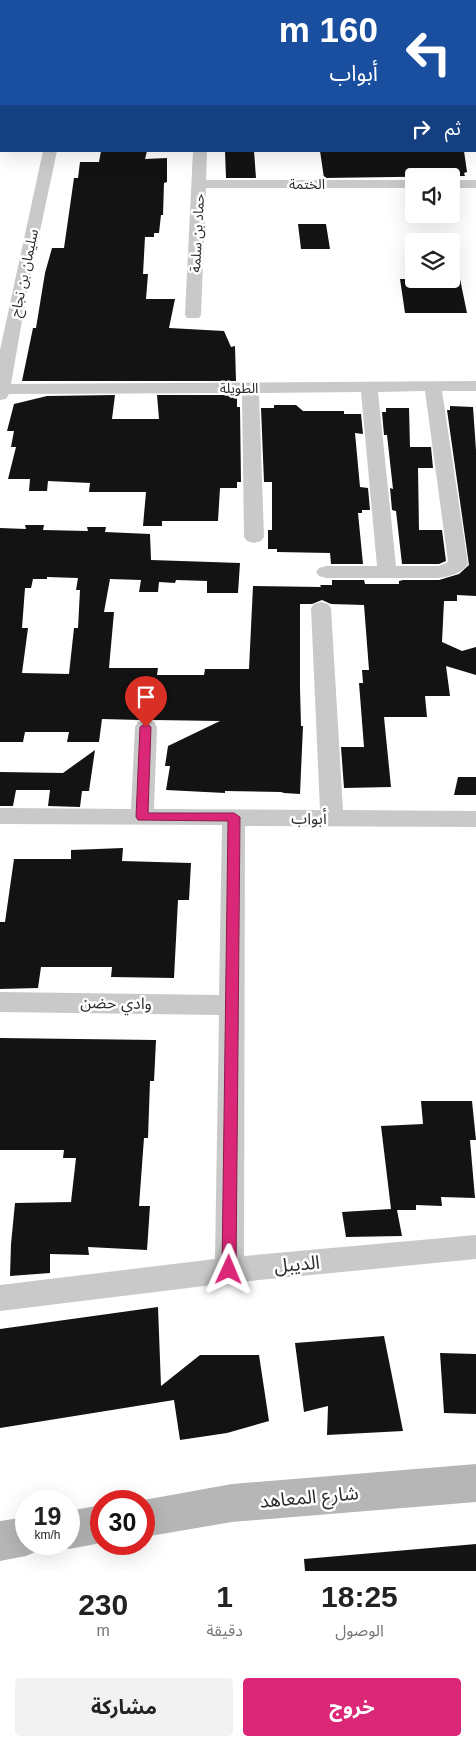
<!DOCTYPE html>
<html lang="ar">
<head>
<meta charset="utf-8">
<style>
  :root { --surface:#fff; --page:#f2f2f2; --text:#222; --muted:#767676; --accent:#db2777 }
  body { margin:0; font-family:Helvetica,"Noto Sans Arabic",sans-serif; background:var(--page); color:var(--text); direction:rtl; height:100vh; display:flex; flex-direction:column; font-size:19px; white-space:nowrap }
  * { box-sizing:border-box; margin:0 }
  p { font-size:16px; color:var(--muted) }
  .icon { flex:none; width:28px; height:28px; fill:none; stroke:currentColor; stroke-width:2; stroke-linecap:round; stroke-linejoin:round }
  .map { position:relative; height:1571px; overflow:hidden; direction:ltr }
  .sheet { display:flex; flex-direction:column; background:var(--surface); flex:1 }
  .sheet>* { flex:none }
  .banner { position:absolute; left:0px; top:0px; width:476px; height:152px; box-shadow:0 5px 20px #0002; direction:rtl; background:#1a4fa0; color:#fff; overflow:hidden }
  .tools { position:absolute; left:405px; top:168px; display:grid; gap:10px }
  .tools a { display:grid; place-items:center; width:55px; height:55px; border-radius:5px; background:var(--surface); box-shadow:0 5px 20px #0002; font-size:25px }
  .speed { position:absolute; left:15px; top:1490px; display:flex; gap:10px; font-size:25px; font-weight:700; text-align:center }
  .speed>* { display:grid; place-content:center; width:65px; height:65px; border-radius:50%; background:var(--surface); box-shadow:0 5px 20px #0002; line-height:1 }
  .speed small { font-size:12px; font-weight:400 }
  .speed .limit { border:8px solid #d22; background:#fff; color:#111 }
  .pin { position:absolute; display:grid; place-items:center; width:42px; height:42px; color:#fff; margin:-51px -21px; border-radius:50% 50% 50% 0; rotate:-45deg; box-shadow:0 0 5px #0007 }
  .pin .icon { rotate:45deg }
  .me { position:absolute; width:55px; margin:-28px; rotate:1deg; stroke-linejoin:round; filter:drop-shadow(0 0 4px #0008) }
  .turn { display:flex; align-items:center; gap:18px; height:105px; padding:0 15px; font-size:22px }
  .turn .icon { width:65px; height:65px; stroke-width:2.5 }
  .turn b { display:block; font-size:35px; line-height:42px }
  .then { display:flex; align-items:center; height:48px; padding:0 15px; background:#0003; gap:10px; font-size:19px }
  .eta { display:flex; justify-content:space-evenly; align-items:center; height:85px; text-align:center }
  .eta b { font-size:30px; font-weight:700; line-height:35px }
  .button { display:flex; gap:10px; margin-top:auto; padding:10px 15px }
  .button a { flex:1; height:58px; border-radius:5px; background:var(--accent); color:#fff; font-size:20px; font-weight:700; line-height:58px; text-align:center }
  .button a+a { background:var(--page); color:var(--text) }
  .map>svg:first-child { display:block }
  .building { fill:#131313; fill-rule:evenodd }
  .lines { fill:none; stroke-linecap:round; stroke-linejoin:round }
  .lane { fill:#c9c9c9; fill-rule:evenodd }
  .street { fill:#c9c9c9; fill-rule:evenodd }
  .secondary { fill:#b6b6b6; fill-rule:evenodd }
  .route { fill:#db2777; stroke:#8e194d }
  .labels { text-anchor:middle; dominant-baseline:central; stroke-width:5; stroke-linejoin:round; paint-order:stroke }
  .far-street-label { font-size:14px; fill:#2c2c2c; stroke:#fff }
  .street-label { font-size:16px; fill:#2c2c2c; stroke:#fff }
  .near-street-label { font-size:19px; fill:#2c2c2c; stroke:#fff }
</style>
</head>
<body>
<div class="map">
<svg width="476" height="1571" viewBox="0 0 476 1571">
  <rect width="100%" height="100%" fill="#fff"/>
  <path class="building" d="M101,151H147L145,159L167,158V182L164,183L163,215H161L159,233H154V237H145L143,274H148L146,299H175L169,328L224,331L231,347L235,346L236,381H22L33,328H36L45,273L52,248H64L74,178H78L80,162H99Z
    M225,151H254L256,178H226Z
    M320,151H464L467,172L464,173L465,176L324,178Z
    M298,224H326L330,249H301Z
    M400,279H460L467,313H405Z
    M115,395L112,419H159L157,395H237V407H240L241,482H237V488H220L218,521H162V526H143L146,492H89L90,483L48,481L47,491H29L30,479H8L16,447H11L14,431H7L14,404L47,396Z
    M274,405H296L303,411H344V414H361L363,434L355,433L360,487L368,488L370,510H362V513H358L363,564H331L330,553L277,552V549H268V530H272V482H264L261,408H274Z
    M450,406L473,407L476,450V596L457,595V601H444L442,642L462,651L476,647V675L446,666L450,696H425L427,717H384L391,787L344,788L341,747H364L359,683H363L362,670H369L364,605L331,604L322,600L312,604H300V688L301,726H303L300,794L284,793L281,792L225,791V793L166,790L170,766H165L168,746L220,721L154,720L146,718L139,720L102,719L99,742H67L69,732H25L23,742H0V528L26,529L25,525H44L43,530L88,531L87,527H106L105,532L150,534L151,560L240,563L238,593H207V581L176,580L175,583L159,582L158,592H139L141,580L110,579L104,612H114L109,668H158L157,675H204L205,669H249L253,586L321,587L320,585H332V580H364L365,584H399V581L403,580H439L459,574L469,565L447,410H450ZM47,577L78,578L76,590H80L78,628H74L69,674L22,673L28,628H22L25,588H31L33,579H47Z
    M386,408H409L410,447H431L433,468H418L419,530H442L446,561L439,564H402L396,511L392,510L390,488L393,489L387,435H384L382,412H386Z
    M95,750L89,791H82L80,807L48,806L50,790H16L13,806H0V772L63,773Z
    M458,777H476V795H454Z
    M123,848L122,861L191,863L189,900H178L174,978L111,977L112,967H41L38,988L0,989V922H5L14,859H71V850Z
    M0,1038L156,1040L154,1081H150L148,1138H144L139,1206H150L147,1250L88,1247L89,1255L50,1254V1273L10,1276L11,1244L15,1203L71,1202L76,1158H63L64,1150H0Z
    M421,1101H472L476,1140H470L475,1198L441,1197L442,1206L416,1205V1210H397L402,1236L346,1237L342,1212L391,1209L381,1126L423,1124Z
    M158,1307L161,1386L200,1355H259L269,1421L227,1433L180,1440L174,1400L0,1428V1329Z
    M384,1336L403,1431L327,1435L328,1406L304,1412L295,1343Z
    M440,1353L476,1354V1414L444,1413Z
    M476,1544V1571H305L304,1559Z"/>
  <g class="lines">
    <path class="lane" d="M424,0H469L468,1Z"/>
    <path class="street" d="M71,0H83V1H71Z
      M124,0H136V1H124Z
      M201,0H213V1H201Z
      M402,0H414V1H402Z
      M476,0V8H475V1H471Z
      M0,119H1V127H0Z
      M475,134H476V142H475Z
      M43,151H57L27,292L11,384L476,381V391H442L468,564C461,574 450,576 439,578H326L319,576L316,572L319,568L326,566H377L361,392L259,393L264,537L261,541L254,543L247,541L244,537L242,393L9,394L6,399L0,400V350ZM425,391L448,562L439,566H396L378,392Z
      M193,151H207L206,180H414V188H206L201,315L199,318H187L185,315Z
      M451,180H476V188H451Z
      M321,602L328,604L331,608L343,810L476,811V827L245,826L244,1256L476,1235V1259L229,1283L0,1311V1285L215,1259L219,1015L0,1012V992L219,995L222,825L0,824V808L131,809L135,727L138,722L146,720L154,722L157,727L154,809L320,810L311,608L314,604Z"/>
    <path class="secondary" d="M476,1464V1502L232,1522L144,1537V1501H138L232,1484Z
      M101,1505V1543L69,1549L55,1544H69V1511Z
      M26,1517V1544H43L40,1550L26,1556L0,1561V1521Z"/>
  </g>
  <path class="route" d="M146,723L151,727L148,813H234L240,817L236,1270L234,1275L229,1277L224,1275L222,1270L228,821L138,820L136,817L140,727Z"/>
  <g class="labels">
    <g class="far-street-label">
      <text x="307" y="184">الختمة</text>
      <text transform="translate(197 233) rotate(-87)">حماد بن سلمة</text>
      <text transform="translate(24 273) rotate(-78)">سليمان بن نجاح</text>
      <text x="239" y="388">الطويلة</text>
    </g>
    <g class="street-label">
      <text x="309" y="818">أبواب</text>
      <text transform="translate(116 1003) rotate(1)">وادي حضن</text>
    </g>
    <g class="near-street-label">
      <text transform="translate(297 1264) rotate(-5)">الديبل</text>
      <text transform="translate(309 1497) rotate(-5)">شارع المعاهد</text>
    </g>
  </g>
</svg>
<div class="tools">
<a><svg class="icon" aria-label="sound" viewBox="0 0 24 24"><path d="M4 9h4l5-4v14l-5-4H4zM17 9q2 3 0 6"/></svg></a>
<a><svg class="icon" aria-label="layers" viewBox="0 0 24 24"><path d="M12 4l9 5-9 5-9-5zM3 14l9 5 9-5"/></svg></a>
</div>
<div class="speed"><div>19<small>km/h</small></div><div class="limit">30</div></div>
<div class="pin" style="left:146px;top:727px;background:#d93025"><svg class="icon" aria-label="arrive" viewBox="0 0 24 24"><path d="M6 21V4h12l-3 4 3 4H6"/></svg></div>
<svg class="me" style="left:229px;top:1270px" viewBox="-20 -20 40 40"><path d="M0-17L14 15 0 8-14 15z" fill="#db2777" stroke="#fff" stroke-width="4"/></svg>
<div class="banner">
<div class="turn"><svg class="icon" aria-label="left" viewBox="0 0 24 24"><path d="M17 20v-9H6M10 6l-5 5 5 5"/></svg><div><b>160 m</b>أبواب</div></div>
<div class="then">ثم<svg class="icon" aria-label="right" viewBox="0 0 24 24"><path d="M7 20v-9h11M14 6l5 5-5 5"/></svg></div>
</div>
</div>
<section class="sheet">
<div class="eta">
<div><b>18:25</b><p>الوصول</p></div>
<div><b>1</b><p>دقيقة</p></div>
<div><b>230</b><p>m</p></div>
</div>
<div class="button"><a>خروج</a><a>مشاركة</a></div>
</section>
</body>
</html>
